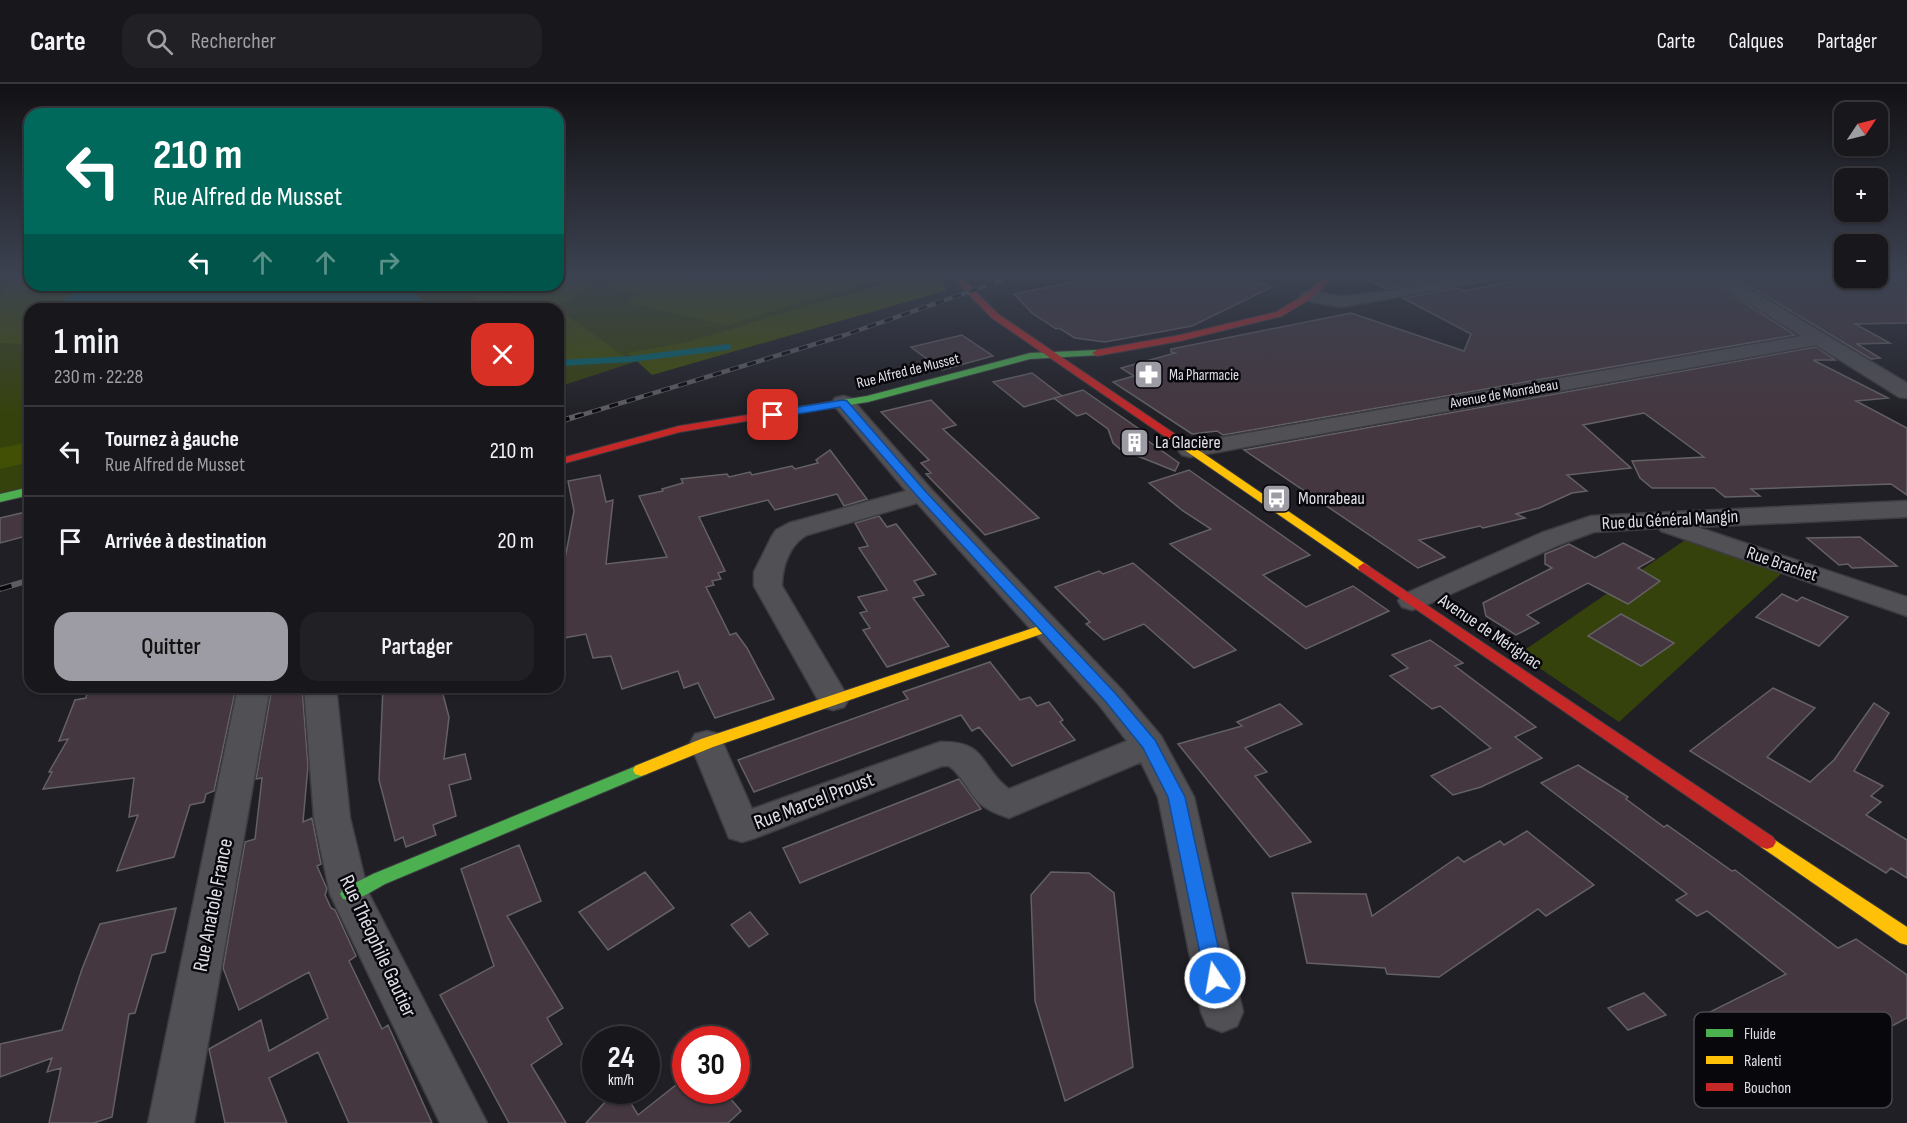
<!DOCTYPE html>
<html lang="fr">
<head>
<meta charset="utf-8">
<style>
  :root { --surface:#18171c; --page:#212025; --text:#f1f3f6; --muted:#9f9fa3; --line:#36363b; --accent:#9d9ba3 }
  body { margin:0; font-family:"Sofia Sans Condensed",sans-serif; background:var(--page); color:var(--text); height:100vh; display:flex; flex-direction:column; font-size:22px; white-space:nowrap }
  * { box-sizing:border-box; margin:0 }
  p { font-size:20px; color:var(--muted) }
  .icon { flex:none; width:33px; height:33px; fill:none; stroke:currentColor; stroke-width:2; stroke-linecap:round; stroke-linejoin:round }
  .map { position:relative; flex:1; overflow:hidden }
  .side { position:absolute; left:24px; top:219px; width:540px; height:390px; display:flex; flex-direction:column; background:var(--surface); border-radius:18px; box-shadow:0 2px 4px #0004,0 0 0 2px var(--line) }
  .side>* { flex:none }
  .hud { position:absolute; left:24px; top:24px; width:540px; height:183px; border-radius:18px; box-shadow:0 2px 4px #0004,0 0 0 2px var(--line); background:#00695c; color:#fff; overflow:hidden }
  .needle { width:39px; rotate:55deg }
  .tools { position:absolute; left:1834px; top:18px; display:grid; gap:12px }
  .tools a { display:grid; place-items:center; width:54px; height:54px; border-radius:12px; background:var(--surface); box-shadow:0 2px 4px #0004,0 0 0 2px var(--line); font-size:30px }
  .speed { position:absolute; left:582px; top:942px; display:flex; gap:12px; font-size:30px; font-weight:700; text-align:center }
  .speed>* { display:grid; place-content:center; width:78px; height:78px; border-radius:50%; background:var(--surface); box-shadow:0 2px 4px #0004,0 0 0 2px var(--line); line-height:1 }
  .speed small { font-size:15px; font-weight:400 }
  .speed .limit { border:9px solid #d22; background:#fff; color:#111 }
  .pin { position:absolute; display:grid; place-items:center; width:51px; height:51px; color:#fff; margin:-26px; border-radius:12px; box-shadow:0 3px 9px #0006 }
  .me { position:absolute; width:66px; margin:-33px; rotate:348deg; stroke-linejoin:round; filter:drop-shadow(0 0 4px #0008) }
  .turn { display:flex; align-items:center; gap:21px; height:126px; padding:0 30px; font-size:27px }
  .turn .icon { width:78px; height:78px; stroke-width:2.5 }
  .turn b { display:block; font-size:42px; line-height:51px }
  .lanes { display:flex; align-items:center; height:57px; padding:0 30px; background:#0003; justify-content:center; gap:30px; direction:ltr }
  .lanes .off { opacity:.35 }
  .round { display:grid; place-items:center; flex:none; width:63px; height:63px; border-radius:18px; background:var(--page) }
  .overview { display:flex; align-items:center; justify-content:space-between; height:102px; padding:0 30px }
  h1 { font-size:36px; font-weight:600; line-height:45px }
  .action { display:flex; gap:12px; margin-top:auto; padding:12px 30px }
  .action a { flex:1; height:69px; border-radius:18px; background:var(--accent); color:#111; font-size:24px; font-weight:600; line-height:69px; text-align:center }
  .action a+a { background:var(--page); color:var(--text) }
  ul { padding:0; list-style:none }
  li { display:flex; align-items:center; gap:18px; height:90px; padding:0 30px; border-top:2px solid var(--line) }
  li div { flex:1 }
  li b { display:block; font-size:22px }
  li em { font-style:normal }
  header { display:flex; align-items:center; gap:36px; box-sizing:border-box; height:84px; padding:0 30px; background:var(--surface); border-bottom:2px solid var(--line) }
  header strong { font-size:28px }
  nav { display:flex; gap:33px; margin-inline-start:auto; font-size:21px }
  .search { width:420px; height:54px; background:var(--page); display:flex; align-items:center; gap:15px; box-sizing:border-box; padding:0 21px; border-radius:18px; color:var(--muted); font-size:22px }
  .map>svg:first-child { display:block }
  .education { fill:#2c202b }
  .green { fill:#36420b }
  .forest { fill:#415005 }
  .water { fill:#03666f }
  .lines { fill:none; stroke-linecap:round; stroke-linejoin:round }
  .stream { stroke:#03666f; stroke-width:6 }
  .building { fill:#453740; stroke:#646165; stroke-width:1.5 }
  .street-casing { stroke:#3d3c41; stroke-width:3 }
  .fast-casing { stroke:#3d3c41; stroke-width:2 }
  .slow-casing { stroke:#3d3c41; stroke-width:2 }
  .jam-casing { stroke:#3d3c41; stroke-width:2 }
  .street { fill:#515055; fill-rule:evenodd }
  .fast { fill:#4caf50; fill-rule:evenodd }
  .slow { fill:#ffc107; fill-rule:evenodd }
  .jam { fill:#c62828; fill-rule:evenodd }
  .rail-far1-casing { stroke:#5e5d61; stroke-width:4.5 }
  .rail-casing { stroke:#5e5d61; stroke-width:6 }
  .rail-far1 { stroke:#08070c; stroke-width:3; stroke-dasharray:9; stroke-linecap:butt }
  .rail { stroke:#08070c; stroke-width:4; stroke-dasharray:12; stroke-linecap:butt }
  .route { fill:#1a73e8; stroke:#114b97; stroke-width:1.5 }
  .labels { text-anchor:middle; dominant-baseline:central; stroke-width:5; stroke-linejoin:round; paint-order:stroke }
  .far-street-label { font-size:15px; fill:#e0dee7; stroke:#08070c }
  .far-poi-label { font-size:15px; fill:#e0dee7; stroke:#08070c; text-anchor:start }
  .poi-label { font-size:18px; fill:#e0dee7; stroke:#08070c; text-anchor:start }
  .street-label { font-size:18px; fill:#e0dee7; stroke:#08070c }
  .near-street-label { font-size:21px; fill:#e0dee7; stroke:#08070c }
  .key { fill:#08070c; stroke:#49484e; stroke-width:1.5 }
  .key-label { font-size:16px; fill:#e0dee7 }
</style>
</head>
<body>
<header>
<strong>Carte</strong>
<div class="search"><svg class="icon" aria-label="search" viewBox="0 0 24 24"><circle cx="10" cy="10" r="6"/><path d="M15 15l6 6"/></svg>Rechercher</div>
<nav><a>Carte</a><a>Calques</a><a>Partager</a></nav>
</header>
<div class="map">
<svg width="1907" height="1039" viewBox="0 0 1907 1039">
  <rect width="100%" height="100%" fill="#201f25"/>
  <path class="education" d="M697,190H831L697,197Z"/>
  <path class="green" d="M0,190H30V201H558V190H697V197L831,190H904L558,303V225H30V404L0,410Z
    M1685,456L1782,489L1619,638L1519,570Z"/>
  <path class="forest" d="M16,190H30V201H85L50,225H30L26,260L0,259V211Z
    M558,190H591C586,234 499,225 468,225L481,208L479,201H558Z
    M628,190H685L686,201L873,190L854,202L727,241L627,219L637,209L604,201Z
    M911,190H935L948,206L652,291L628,269L688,258Z
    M563,229L630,276L564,282L558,280V230Z
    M30,358V378L0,385V364Z"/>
  <path class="water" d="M85,201H245L248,205C269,205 289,206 309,201H421L417,212L424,220L423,225H50Z"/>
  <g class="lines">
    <path class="stream" d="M558,279L631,275L728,263"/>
  </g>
  <path class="building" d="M1112,190H1232L1272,203L1192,242L1105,258L1075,254L1059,244L1056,245L1032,229L1014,210Z
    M1358,190H1431L1439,194L1386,205Z
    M1550,190H1700L1795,251L1223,351L1217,347L1192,350L1113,298L1134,292L1121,284L1175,269L1171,268V265L1351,229L1464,267L1471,250L1403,214L1458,204L1463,207Z
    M1729,190H1831V194H1878V190H1907V239L1855,240L1890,259L1857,260L1880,274L1871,275Z
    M962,251L993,272L942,286L911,263Z
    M1816,263L1835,276H1813L1888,314L1856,317L1907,344V411L1891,400L1751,405L1760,412L1725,413L1714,404H1652L1640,394L1632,377L1704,373L1644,329L1583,341L1631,384L1567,391L1587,407L1572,409L1539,424L1516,430L1525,434L1483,444L1480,442L1419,456L1445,473L1418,484L1244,366Z
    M1032,289L1062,312L1024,323L993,298Z
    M1083,306L1142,347H1134L1179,379L1175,387L1120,365L1113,359L1108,345L1086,329L1077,332L1054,314Z
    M931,316L956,341L943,345L1039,434L985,451L926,390L931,389L921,379L929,376L881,328Z
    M830,366L867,415L844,422L837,410L775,426L768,416L699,433L725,487L718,489L721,495L712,497L714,501L706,503L730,551L736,549L747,564L774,615L715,634L698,599L684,604L678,587L622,605L611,572L593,574L586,550L558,555V512L574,427L568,397L600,391L606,418L613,416L606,480L667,473L639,412L663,407L662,405L683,399L681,395L727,390L729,393L750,388L752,391L792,382L795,385L818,379L816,376Z
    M1189,386L1310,471L1263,491L1306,523L1353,502L1389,527L1306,565L1170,460L1211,445L1183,427L1149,399Z
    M30,427V451L0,459V434Z
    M879,432L887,443L896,440L936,490L914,497L924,511L913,514L949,562L887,583L863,546L870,544L860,529L867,527L858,513L887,506L859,464L868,462L855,439Z
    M1860,453L1897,482L1852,484L1848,480L1839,481L1807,454Z
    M1623,459L1654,475L1638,484L1660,497L1628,520L1588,499L1527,531L1539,539L1516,551L1486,532L1483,519L1552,484L1545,480V470L1569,460L1595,474Z
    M1133,479L1236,566L1194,584L1144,540L1104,556L1086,540L1090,538L1055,503L1099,487L1103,490Z
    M1782,510L1797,517L1802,513L1848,533L1819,562L1756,533Z
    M1621,530L1652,547L1674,559L1641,582L1588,552Z
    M1430,556L1463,579L1455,582L1536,643L1515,653L1542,674L1481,703L1453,711L1431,692L1491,664L1440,622L1432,625L1390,592L1408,584L1392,571Z
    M990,578L1020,616L1030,613L1037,622L1049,618L1063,636L1060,638L1075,656L1012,682L979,643L972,647L961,631L754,708L738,676L908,615L903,608Z
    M112,603H236L214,707L206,710L204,718L190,721L174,773L117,787L138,731L129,733L134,694L43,705L52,688H49L68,655L59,657L75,616L86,614L87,609Z
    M272,603H302L308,682L303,738L312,734L321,780L317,782L327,805L325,811L331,824L335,826L356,872L349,877L382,945L388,941L432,1039H349L318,968L269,994L287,1039H225L209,965L261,936L269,967L328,934L309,888L239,926L223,884L245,758L255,755L262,694L256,695Z
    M383,603H441L449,633L444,675L465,670L471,695L449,701L456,732L433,741L436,751L406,763L403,753L395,757L379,696Z
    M1773,604L1815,624L1767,673L1810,698L1834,676L1874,619L1889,629L1854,687L1883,702L1871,712L1881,718L1866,731L1907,756V794L1891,784L1886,789L1690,667Z
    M1280,620L1302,640L1245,664L1267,688L1255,692L1311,758L1270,773L1178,660L1242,642L1237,638Z
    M1578,681L1628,713L1626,715L1664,743L1667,741L1732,787L1735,786L1838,864L1856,855L1907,891V934L1768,1008L1694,936L1786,890L1707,827L1697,832L1676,816L1687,810L1541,699Z
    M959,695L981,725L800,799L783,764Z
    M1527,747L1594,801L1546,832L1538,825L1439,893L1387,890L1385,884L1307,879L1292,809L1366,810L1372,832L1458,773L1464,778L1500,757L1504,761Z
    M519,761L541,817L507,832L563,924L547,934L562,960L531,981L566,1039H509L440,911L494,882L461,785Z
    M645,788L674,824L608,866L579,828Z
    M1051,788L1089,789L1114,809L1133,983L1065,1017L1035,917L1031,811Z
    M176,824L165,868L152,871L135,929L129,930L112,1033L94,1039H49L61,984L47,988L52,974L0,993V960L62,946L82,885L100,840Z
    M750,828L768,850L749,863L731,841Z
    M1644,909L1666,931L1628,946L1608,924Z
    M686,993V1006H723L741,1027L728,1039H586L616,1006H623L638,1031Z"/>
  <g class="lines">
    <defs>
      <path id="street" d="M1469,190H1507L1504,194L1498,195L1341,223L1303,216L1300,212L1303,208C1316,205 1330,213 1344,212C1386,210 1428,198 1469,190Z
        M1702,190H1724L1907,299V314L1899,313L1816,261L1190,373L1182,371L1178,366L1182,361L1190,359L1801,252Z
        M843,312L851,314L931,405L1122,606L1161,652L1194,713L1243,928L1237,942L1222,948L1207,942L1201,928L1158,713L1141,678L1009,734C970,721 978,713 954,686L949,682H942L755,754L742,758L729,754L690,659L695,650L707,647L719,650L752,725L940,658C988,656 980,684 1009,705L1127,657L1100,622L917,419L807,451C790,460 782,482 782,502L849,615L844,623L833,626L822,623L754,502V488L772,452L776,446L789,439L906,407L832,319L835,314Z
        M1907,417V433L1697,443L1907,513V532L1661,447L1659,444L1594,448L1559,461L1422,523L1412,526L1402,523L1398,517L1402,511L1541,449L1591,432Z
        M238,603H270L194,1039H148Z
        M304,603H336L350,734L368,808L487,1039H440L330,810L314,734Z"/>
      <path id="fast" d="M1097,266L1102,269L1100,271L1030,275L868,318L785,331L780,328L785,325L867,312L1030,269Z
        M30,403V411L0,418V410Z
        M641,680L647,682L649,686L647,690L385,800C373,806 356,820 343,815L340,810L343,805L373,790Z"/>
      <path id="slow" d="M1171,349L1175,350L1370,483L1364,487L1359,486L1167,354V350Z
        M1045,540L1052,544L1050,547L713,663L647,690L641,692L635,690L633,686L635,682L701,655Z
        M1767,751L1907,843V861L1900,859L1761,763L1758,758L1761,753Z"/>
      <path id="jam" d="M949,190H958L998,230L1175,350V354H1167L992,234Z
        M1328,190H1337L1312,214L1282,232L1180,257L1097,272L1092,269L1097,266L1180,251L1276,228L1306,210Z
        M785,325L790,328L789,330L680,348L558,381V375L679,342Z
        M1364,479L1773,753L1776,758L1773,763L1767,765L1761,763L1359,486L1358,483Z"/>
    </defs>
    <use href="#street" class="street-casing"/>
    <use href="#fast" class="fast-casing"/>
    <use href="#slow" class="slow-casing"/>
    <use href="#jam" class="jam-casing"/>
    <use href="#street" class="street"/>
    <use href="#fast" class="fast"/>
    <use href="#slow" class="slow"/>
    <use href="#jam" class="jam"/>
    <defs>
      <path id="rail-far1" d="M575,333L845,251L1020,190"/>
      <path id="rail" d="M558,338L580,331
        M0,505L30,496"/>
    </defs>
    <use href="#rail-far1" class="rail-far1-casing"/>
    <use href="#rail" class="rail-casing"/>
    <use href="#rail-far1" class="rail-far1"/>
    <use href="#rail" class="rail"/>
  </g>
  <linearGradient id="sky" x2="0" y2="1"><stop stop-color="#121114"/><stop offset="0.57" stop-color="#3c4251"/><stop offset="1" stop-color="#3c4251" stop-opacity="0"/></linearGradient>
  <rect width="1907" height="336" fill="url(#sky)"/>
  <path class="route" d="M843,316L847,317L926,408L1116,610L1155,656L1185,713L1225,894L1222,901L1215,903L1208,901L1205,894L1168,713L1143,664L1106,618L918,413L840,323L773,334L767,331L773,327Z"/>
  <defs>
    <symbol id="pharmacy-square" viewBox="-11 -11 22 22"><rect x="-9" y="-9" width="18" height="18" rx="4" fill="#9d9ba3" stroke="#08070c"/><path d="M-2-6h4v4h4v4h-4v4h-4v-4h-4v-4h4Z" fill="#fff"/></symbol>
    <symbol id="building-square" viewBox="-11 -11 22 22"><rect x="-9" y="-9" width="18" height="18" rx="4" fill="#9d9ba3" stroke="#08070c"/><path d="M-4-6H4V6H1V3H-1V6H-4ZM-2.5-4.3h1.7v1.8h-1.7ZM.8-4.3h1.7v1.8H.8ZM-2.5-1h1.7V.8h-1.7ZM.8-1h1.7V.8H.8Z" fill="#fff"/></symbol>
    <symbol id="bus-square" viewBox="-11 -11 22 22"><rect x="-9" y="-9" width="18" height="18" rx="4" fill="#9d9ba3" stroke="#08070c"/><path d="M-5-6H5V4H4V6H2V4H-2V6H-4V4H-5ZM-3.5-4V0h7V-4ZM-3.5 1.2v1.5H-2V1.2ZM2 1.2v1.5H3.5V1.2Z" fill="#fff"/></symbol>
  </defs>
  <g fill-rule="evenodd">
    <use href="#pharmacy-square" x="1132" y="274" width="33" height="33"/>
    <use href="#building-square" x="1118" y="342" width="33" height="33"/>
    <use href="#bus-square" x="1260" y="398" width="33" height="33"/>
  </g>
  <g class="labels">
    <g class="far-street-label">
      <text transform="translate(908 287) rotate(-14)">Rue Alfred de Musset</text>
      <text transform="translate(1504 310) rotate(-10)">Avenue de Monrabeau</text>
    </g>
    <g class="far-poi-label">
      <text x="1169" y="291">Ma Pharmacie</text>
    </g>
    <g class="poi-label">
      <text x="1155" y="358">La Glacière</text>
      <text x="1298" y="414">Monrabeau</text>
    </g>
    <g class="street-label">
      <text transform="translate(1670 436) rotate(-3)">Rue du Général Mangin</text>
      <text transform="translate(1782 480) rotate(19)">Rue Brachet</text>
      <text transform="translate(1490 548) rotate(34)">Avenue de Mérignac</text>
    </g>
    <g class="near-street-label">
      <text transform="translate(814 717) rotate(-21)">Rue Marcel Proust</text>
      <text transform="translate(213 821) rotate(-79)">Rue Anatole France</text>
      <text transform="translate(378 862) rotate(65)">Rue Théophile Gautier</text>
    </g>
  </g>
  <rect x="1694" y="928" width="198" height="96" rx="9" class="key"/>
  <rect x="1706" y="945" width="27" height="8" fill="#4caf50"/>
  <rect x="1706" y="972" width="27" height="8" fill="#ffc107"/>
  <rect x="1706" y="999" width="27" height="8" fill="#c62828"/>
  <g class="key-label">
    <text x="1744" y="955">Fluide</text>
    <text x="1744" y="982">Ralenti</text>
    <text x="1744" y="1009">Bouchon</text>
  </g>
</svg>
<div class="tools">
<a><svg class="needle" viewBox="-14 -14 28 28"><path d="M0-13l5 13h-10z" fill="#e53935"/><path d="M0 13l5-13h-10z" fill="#9f9fa3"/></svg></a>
<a>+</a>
<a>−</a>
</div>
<div class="speed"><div>24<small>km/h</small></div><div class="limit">30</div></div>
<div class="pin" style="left:773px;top:331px;background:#d93025"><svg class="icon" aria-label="arrive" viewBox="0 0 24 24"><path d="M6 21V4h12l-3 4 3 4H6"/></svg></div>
<svg class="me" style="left:1215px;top:894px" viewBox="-20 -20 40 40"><circle r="17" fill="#1a73e8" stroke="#fff" stroke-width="3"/><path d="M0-11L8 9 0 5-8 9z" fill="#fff"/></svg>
<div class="hud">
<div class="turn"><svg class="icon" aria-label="left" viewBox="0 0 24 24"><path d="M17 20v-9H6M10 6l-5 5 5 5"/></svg><div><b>210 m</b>Rue Alfred de Musset</div></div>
<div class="lanes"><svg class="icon" aria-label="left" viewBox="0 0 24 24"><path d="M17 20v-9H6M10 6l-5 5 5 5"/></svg><svg class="icon off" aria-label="ahead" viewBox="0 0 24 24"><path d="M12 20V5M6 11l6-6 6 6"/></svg><svg class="icon off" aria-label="ahead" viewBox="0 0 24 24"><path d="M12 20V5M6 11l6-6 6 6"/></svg><svg class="icon off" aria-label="right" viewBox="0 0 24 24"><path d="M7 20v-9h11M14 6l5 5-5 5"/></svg></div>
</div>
<section class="side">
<div class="overview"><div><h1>1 min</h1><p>230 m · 22:28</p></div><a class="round" style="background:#d93025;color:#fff"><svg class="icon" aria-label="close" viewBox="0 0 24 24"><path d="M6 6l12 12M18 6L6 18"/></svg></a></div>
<ul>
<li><svg class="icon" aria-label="left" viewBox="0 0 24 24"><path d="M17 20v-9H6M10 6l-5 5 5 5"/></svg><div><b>Tournez à gauche</b><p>Rue Alfred de Musset</p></div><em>210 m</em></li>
<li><svg class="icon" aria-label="arrive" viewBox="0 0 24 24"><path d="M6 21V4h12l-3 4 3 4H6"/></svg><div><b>Arrivée à destination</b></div><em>20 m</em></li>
</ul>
<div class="action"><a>Quitter</a><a>Partager</a></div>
</section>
</div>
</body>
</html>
